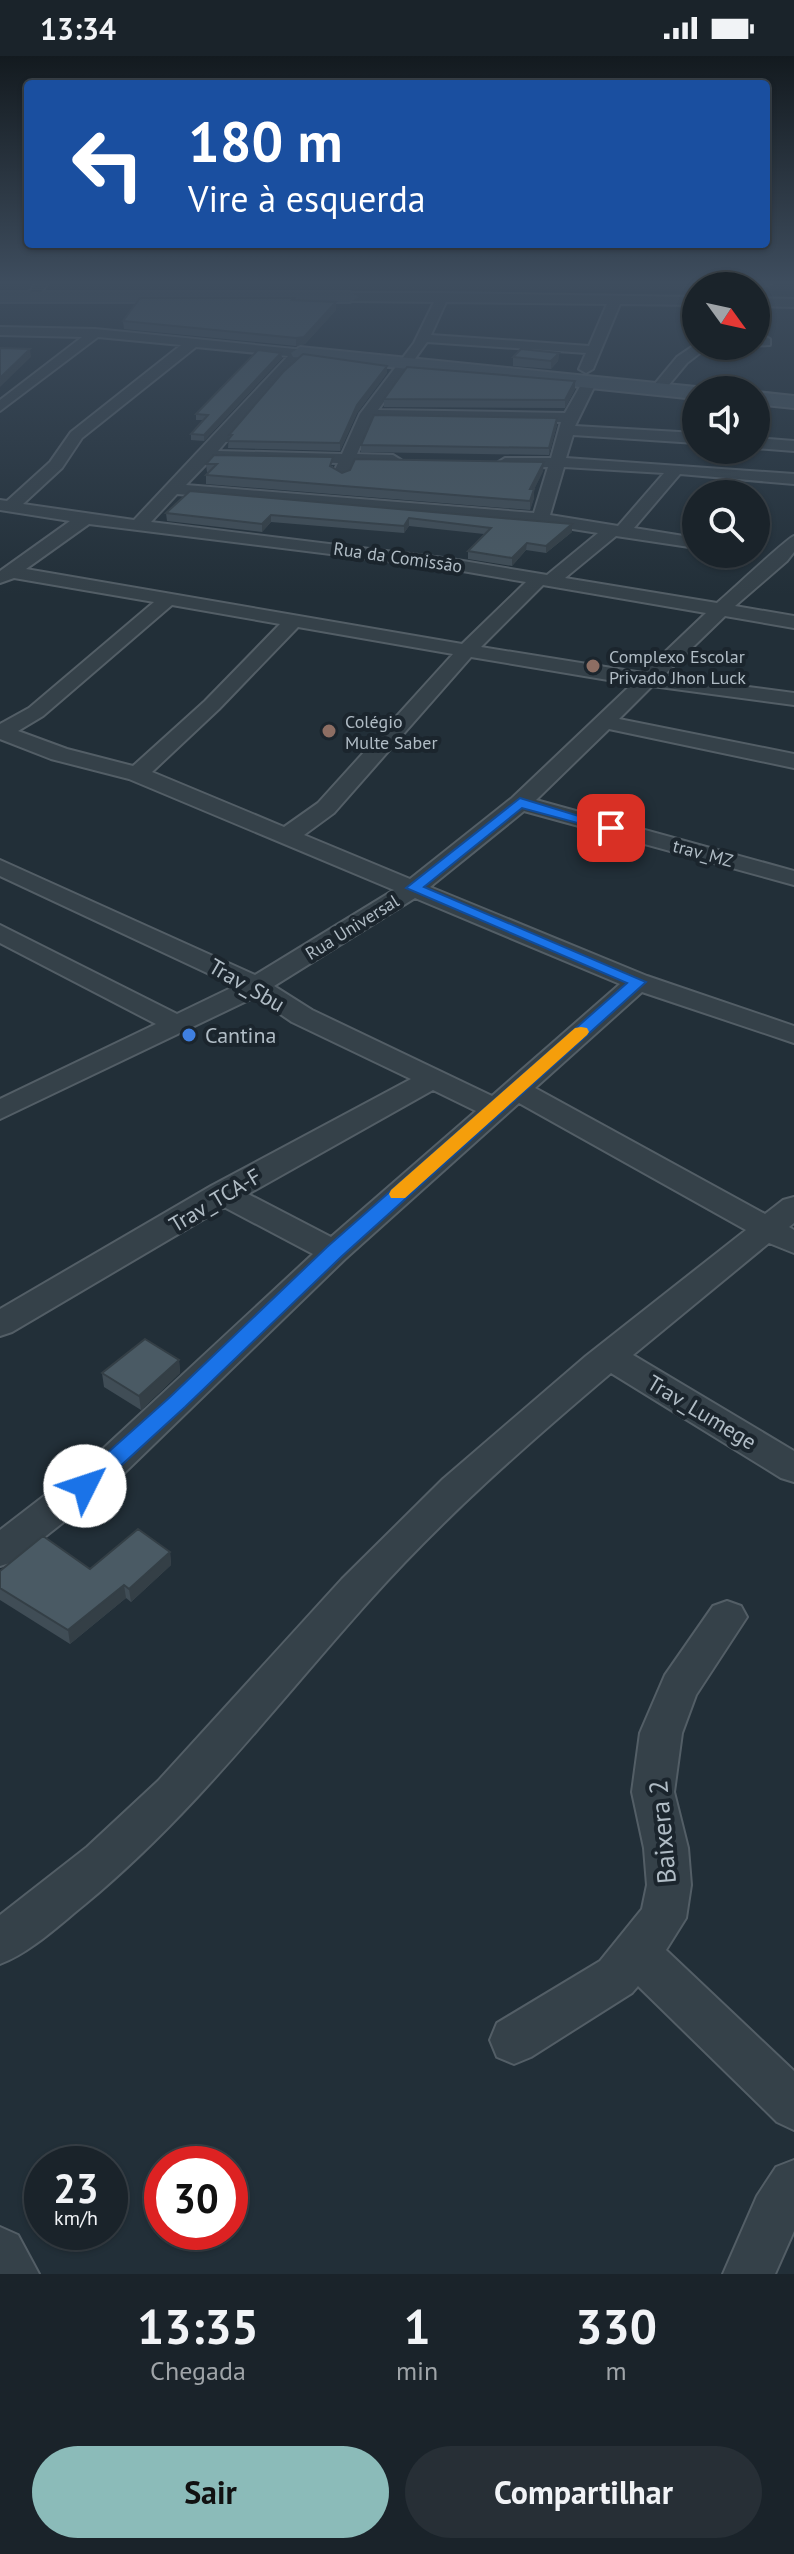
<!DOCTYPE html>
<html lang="pt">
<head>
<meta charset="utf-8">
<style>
  :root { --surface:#1a232a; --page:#272f36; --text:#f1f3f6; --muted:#9fa4a8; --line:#384047; --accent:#8bbbb9 }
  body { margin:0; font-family:"PT Sans",sans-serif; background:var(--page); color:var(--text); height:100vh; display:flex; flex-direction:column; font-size:30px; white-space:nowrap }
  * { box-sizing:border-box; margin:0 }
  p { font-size:26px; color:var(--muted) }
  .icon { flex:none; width:44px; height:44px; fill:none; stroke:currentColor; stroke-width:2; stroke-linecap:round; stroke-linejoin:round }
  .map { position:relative; height:2218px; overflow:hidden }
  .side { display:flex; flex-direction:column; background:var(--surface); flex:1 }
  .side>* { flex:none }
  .guide { position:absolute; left:24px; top:24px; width:746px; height:168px; border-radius:8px; box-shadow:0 2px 6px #0004,0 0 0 2px var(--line); background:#1a4fa0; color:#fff; overflow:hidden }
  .needle { width:52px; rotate:123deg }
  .controls { position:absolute; left:682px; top:216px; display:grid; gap:16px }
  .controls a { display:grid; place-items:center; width:88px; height:88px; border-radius:50%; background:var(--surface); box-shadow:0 2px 6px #0004,0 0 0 2px var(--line); font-size:40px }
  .speed { position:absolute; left:24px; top:2090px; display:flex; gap:16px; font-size:40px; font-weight:700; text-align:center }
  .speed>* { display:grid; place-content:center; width:104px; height:104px; border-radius:50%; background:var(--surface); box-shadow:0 2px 6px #0004,0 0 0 2px var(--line); line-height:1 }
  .speed small { font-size:20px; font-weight:400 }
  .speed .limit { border:12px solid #d22; background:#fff; color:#111 }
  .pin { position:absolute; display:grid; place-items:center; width:68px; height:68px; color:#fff; margin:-34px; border-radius:16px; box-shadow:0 4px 12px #0006 }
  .me { position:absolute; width:88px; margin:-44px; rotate:49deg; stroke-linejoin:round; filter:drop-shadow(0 0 6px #0008) }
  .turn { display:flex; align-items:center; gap:28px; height:168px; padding:0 32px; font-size:36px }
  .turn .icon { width:104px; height:104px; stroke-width:2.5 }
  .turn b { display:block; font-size:56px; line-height:68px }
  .eta { display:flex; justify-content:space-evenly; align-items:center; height:136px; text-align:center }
  .eta b { font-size:48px; font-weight:700; line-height:56px }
  .button { display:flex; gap:16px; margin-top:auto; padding:16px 32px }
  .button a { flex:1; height:92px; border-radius:48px; background:var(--accent); color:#111; font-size:32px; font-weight:700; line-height:92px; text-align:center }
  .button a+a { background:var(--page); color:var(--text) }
  .status { display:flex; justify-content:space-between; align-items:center; height:56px; padding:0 40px; background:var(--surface); direction:ltr }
  .status svg { height:22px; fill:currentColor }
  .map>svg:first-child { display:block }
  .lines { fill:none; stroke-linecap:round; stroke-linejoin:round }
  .street-casing { stroke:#535e66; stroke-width:4 }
  .secondary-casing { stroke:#535e66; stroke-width:4 }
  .street { fill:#354149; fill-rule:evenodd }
  .secondary { fill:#43515b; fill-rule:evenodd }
  .wall { fill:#404d56 }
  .shaded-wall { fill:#343f46 }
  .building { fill:#4a5a64; stroke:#343f46; stroke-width:2 }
  .route { fill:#1a73e8; stroke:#114b97; stroke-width:2 }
  .slow { fill:#f59e0b }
  .education-dot { fill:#8d6e63; stroke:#1b252d; stroke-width:3 }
  .shop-dot { fill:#3f7fe0; stroke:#1b252d; stroke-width:3 }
  .labels { text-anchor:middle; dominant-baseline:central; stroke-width:8; stroke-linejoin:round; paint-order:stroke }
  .far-street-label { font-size:18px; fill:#b0bcc5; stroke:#1b252d }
  .far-poi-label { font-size:18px; fill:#b0bcc5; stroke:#1b252d; text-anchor:start }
  .street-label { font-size:22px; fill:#b0bcc5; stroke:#1b252d }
  .poi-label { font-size:22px; fill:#b0bcc5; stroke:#1b252d; text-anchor:start }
  .near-street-label { font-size:26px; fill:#b0bcc5; stroke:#1b252d }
</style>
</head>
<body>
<div class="status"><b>13:34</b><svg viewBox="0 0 49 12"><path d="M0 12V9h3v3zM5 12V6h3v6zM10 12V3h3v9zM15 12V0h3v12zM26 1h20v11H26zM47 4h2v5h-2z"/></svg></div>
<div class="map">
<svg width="794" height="2218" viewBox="0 0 794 2218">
  <rect width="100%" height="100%" fill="#222f38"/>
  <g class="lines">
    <defs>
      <path id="street" d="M35,228H47L36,244H28L26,241Z
        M709,228H771L756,232Z
        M442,237L696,241V249L620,248L593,313L586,317L579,313L586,297L427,286L378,354L565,357L582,327L589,323L596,327L575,370L696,377V387L573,379L566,402L794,418V428L680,418L634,472L696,482V492L616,480L565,522L717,547C728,538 788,481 794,480V496L787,505L735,550L794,560V572L725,560L663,620L794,637V649L652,630L619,663L794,698V712L609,673L536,744L794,815V829L524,755L430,831L647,920L794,970V987L642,936L535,1032L765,1158L783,1144L794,1141V1167L789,1171L794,1174V1197L769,1187L633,1299L794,1395V1426L781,1422L611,1317C526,1389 443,1462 369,1545C276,1649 192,1760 84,1849C58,1870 31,1896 0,1908V1859L87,1791L158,1725L342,1523L443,1423L586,1300L746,1174L519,1047L345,1203L118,1423L13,1506L0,1510V1474L92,1403L313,1198L224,1151L12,1276L0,1280V1253L211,1130L411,1023L292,966L255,941L0,1063V1043L156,968L0,887V869L177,958L235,930L0,820V804L255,919L394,834L129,723L51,703L0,683V668L29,652L154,546L14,522L0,527V515L70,465L0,454V444L7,445L50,406L71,376L181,289L98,281L0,355V344L82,281L0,279V271L95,273L305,294V300L281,321L218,395L342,398L360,358L414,287L434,246L350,245L344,241L350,237ZM446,246L607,248L589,290L431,279ZM196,291L288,300L134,464L23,448L62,412L82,382ZM372,363L561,366L551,402H505L497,407L505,412L548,411L534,457L186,429L210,404L338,407L333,418L341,423L347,421L353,408L399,407L401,404L393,399L357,398ZM564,411L664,417L618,470L550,459ZM177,438L541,468L598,477L547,519L451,503L151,466ZM89,468L451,513L526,526L462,588L26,513ZM543,529L706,557L643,617L481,591ZM172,549L280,568L205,645L133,710L67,693L18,675L43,660ZM298,571L453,598L318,747L284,771L152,716L219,653ZM471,601L632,628L512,742L410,823L304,779L334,757ZM415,842L620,928L492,1040L312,954L274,930ZM433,1034L476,1055L331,1181L248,1138Z
        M756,242L794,243V251L756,250Z
        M756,276L770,283V289L752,290H756Z
        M696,288L709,290L687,307L663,336H653V330L677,301Z
        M756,382L794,385V395L756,392Z
        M727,1545L741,1550L747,1561L696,1639L682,1677L674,1736L688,1792L691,1829L686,1862L666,1894L794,2015V2074L777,2066L638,1930L632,1937L531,2001L514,2008L497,2001L490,1984L497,1967L600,1905L642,1853L647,1829L644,1792L632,1736L640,1677L665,1619L713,1550Z
        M794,2104V2175L775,2218H723L757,2140L776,2111Z
        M0,2171L18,2179L39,2218H0Z"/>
      <path id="secondary" d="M0,236H350L359,241L350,246H0Z
        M300,291L696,331L704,334H696V343L293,301L291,297Z
        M756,336L794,340V352L756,348Z"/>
    </defs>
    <use href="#street" class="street-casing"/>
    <use href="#secondary" class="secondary-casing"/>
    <use href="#street" class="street"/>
    <use href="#secondary" class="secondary"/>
  </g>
  <path class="wall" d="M294,242V244L336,254L305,288L296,290L124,273L123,265Z
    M281,297L282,302L204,385L191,384V378L203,364H196V358Z
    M559,297L558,305L551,313L513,310V301Z
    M387,317L357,357L340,395L228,392L229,379Z
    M575,325V333L565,352L384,351V343Z
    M557,369L549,399L361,396V389Z
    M206,408L333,410V412L342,417L543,415L534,433V442L530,454L206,428V419L209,416H207Z
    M190,435L572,468V476L546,497L526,494L512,510L468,503V495L484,478L409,470L404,477L271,466L262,476L167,465L166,457Z
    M179,1304L180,1317L141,1354L104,1331L102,1317Z
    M170,1496L171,1509L131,1546L126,1542L70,1588L0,1544V1515L90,1513Z"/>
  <path class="shaded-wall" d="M336,246V254L305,288L296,290V282Z
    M30,293L31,301L0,331V322Z
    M281,297L282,302L204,385V379Z
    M559,297L558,305L551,313V305Z
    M387,310V317L357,357L340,395V387L357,349Z
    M575,325V333L565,352V344Z
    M557,362V369L549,399V392Z
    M544,406L543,415L530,442V433Z
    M534,433V442L530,454V445Z
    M271,459V466L262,476V468Z
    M409,462V470L404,477V470Z
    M572,468V476L546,497V490Z
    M527,487L526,494L512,510V502Z
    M179,1304L180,1317L141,1354L139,1340Z
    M170,1496L171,1509L131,1546L129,1533Z
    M124,1529L126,1542L70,1588L68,1574Z"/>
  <path class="building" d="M140,242H294L292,244L336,246L304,281L296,282L123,265Z
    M0,292L30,293L0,322Z
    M521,293L559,297L551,305L513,301Z
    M258,294L281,297L204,379L191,378L208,359L196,358Z
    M303,298L387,310L357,349L340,387L227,385L232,379H229L283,316Z
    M407,311L575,325L565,344L384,343Z
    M374,359L557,362L549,392L361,389Z
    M214,399L333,401L330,410L342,417L350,414L355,403L544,406L530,433H534L530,445L206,419L217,408H206Z
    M190,435L572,468L546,490L527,487L512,502L468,495L491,472L409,462L404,470L271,459L262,468L166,457Z
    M145,1283L179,1304L139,1340L102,1317Z
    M138,1473L170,1496L129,1533L124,1529L68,1574L0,1532V1515L43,1480L90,1513Z"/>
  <linearGradient id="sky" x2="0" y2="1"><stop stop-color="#131a1f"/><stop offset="0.42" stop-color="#3e4d5e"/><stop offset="1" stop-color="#3e4d5e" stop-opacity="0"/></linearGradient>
  <rect width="794" height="539" fill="url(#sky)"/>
  <path class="route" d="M520,742L618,772L611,776L522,752L424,831L646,926L341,1201L185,1351L92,1436L85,1438L77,1436L74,1430L77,1424L170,1341L327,1191L627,927L406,832Z"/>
  <path class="slow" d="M581,971L587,972L589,976L587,979L405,1142H391L389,1138L391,1134L575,972Z"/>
  <g class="education-dot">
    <circle cx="593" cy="610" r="8"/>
    <circle cx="329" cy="675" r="8"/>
  </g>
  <circle class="shop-dot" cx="189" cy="979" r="8"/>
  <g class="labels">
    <g class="far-street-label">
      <text transform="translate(398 501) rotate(8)">Rua da Comissão</text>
      <text transform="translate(703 797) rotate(15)">trav_MZ</text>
      <text transform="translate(352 871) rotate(-32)">Rua Universal</text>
    </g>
    <g class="far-poi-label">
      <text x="609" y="600">Complexo Escolar<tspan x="609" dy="21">Privado Jhon Luck</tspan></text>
      <text x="345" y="665">Colégio<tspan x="345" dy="21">Multe Saber</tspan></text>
    </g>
    <g class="street-label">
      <text transform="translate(247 929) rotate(30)">Trav_Sbu</text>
      <text transform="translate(215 1144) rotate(-31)">Trav_TCA-F</text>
      <text transform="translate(702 1356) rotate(31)">Trav_Lumege</text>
    </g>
    <g class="poi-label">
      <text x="205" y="979">Cantina</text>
    </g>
    <g class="near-street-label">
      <text transform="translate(662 1776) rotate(-95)">Baixera 2</text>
    </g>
  </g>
</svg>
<div class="controls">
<a><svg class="needle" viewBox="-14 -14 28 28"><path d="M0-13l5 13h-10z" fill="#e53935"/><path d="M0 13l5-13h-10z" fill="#9fa4a8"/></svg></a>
<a><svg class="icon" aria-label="sound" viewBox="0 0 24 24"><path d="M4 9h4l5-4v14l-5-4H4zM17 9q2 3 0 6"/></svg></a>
<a><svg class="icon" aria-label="search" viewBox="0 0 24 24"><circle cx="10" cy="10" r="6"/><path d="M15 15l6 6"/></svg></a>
</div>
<div class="speed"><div>23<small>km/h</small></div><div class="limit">30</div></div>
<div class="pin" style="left:611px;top:772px;background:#d93025"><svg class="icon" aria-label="arrive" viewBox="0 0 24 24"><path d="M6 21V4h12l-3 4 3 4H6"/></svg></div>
<svg class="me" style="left:85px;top:1430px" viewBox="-20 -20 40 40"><circle r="19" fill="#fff"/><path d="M0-13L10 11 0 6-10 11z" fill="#1a73e8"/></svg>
<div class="guide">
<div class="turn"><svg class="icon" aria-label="left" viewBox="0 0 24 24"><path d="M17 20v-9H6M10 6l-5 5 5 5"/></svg><div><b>180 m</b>Vire à esquerda</div></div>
</div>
</div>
<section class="side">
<div class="eta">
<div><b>13:35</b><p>Chegada</p></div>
<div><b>1</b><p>min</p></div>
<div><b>330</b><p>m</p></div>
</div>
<div class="button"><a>Sair</a><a>Compartilhar</a></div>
</section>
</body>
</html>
